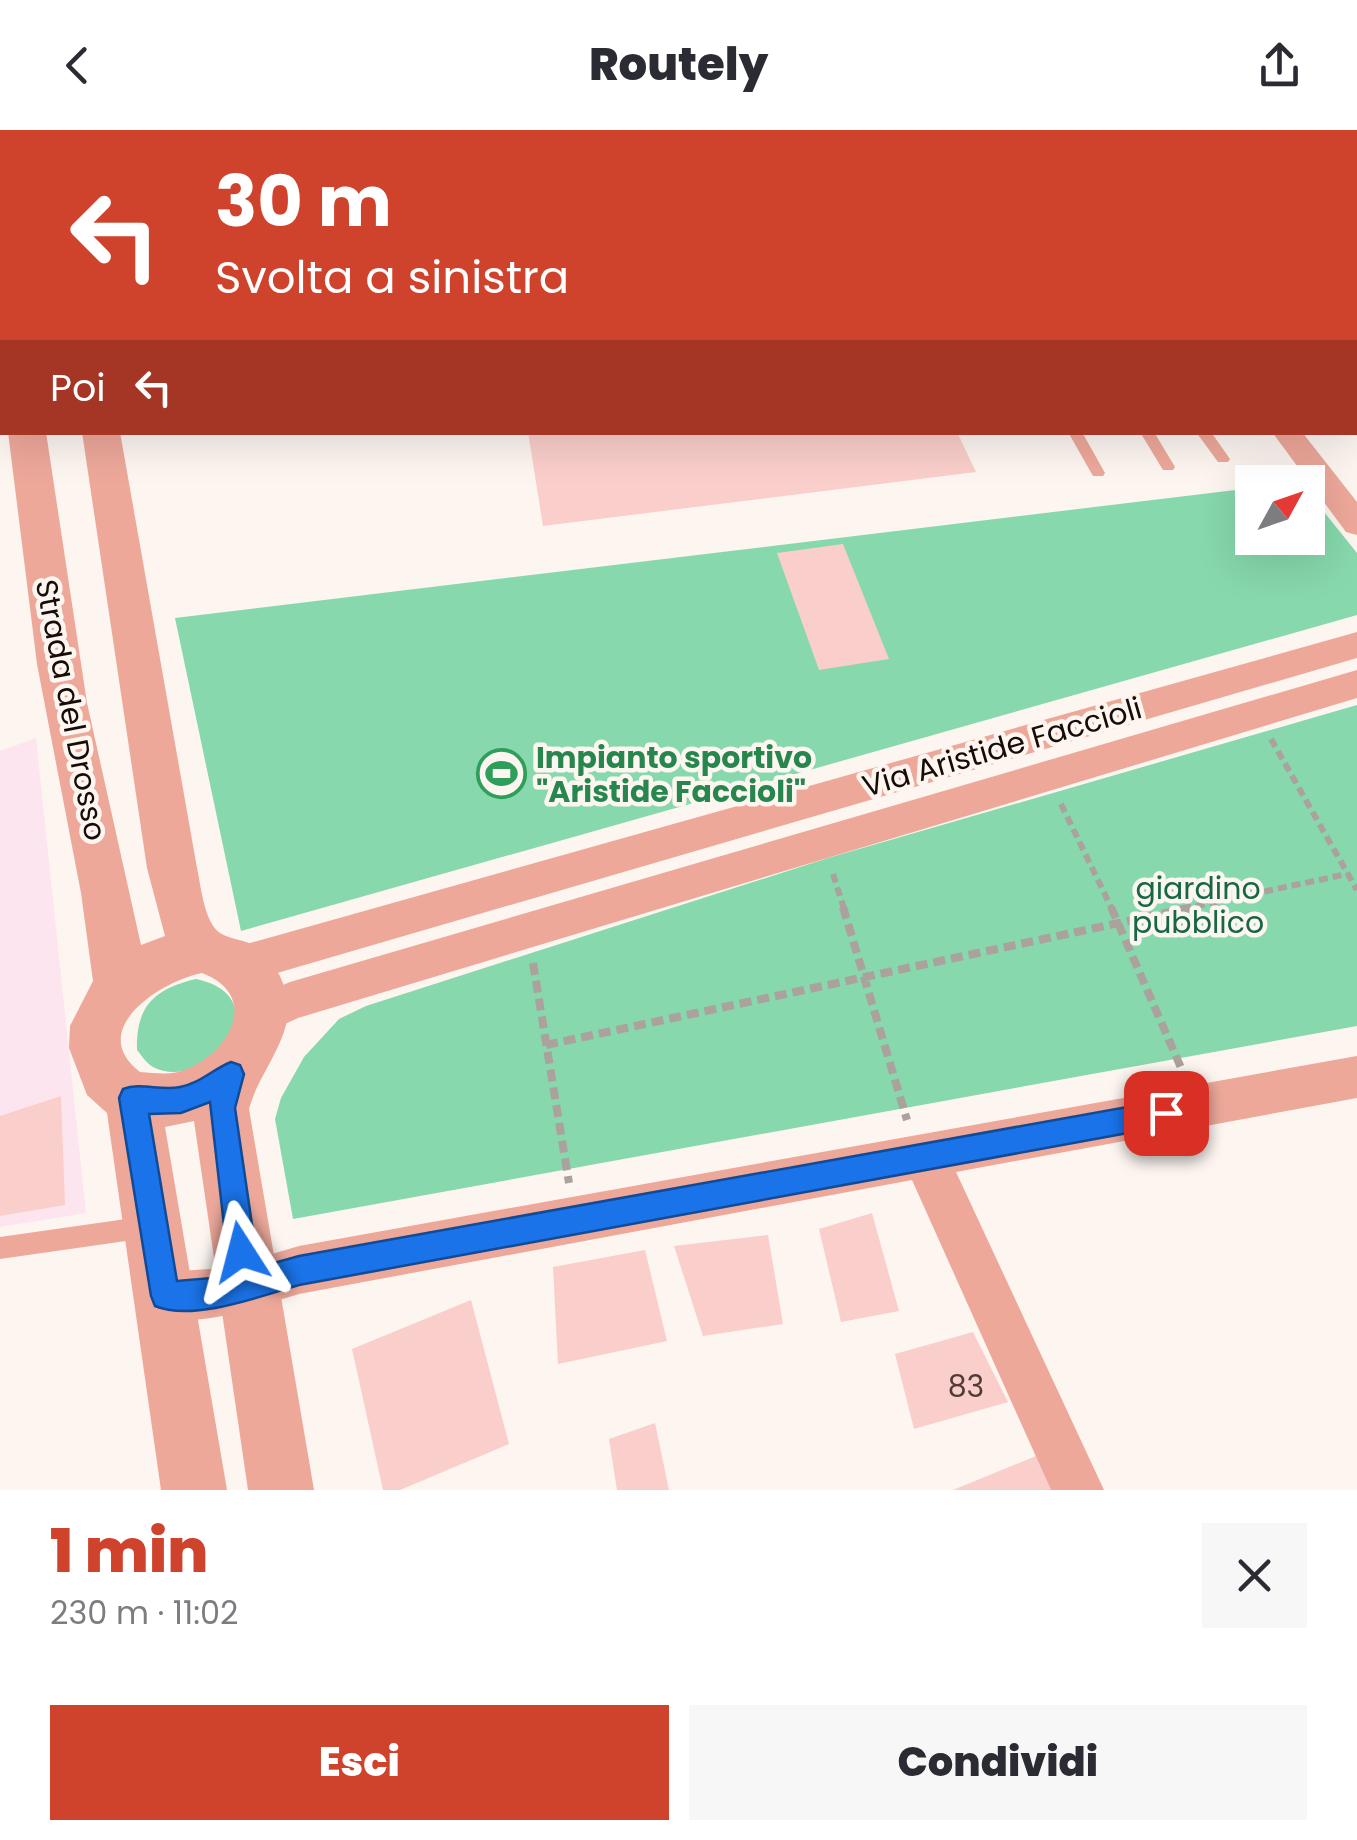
<!DOCTYPE html>
<html lang="it">
<head>
<meta charset="utf-8">
<style>
  :root { --surface:#fff; --page:#f7f7f7; --text:#2b2b33; --muted:#7c7c81; --accent:#cf432d }
  body { margin:0; font-family:Poppins,sans-serif; background:var(--page); color:var(--text); height:100vh; display:flex; flex-direction:column; font-size:38px; white-space:nowrap }
  * { box-sizing:border-box; margin:0 }
  p { font-size:32px; color:var(--muted) }
  .icon { flex:none; width:55px; height:55px; fill:none; stroke:currentColor; stroke-width:2; stroke-linecap:round; stroke-linejoin:round }
  .map { position:relative; height:1360px; overflow:hidden }
  .panel { display:flex; flex-direction:column; background:var(--surface); flex:1 }
  .panel>* { flex:none }
  .top-card { position:absolute; left:0px; top:0px; width:1358px; height:305px; box-shadow:0 10px 40px #0002; background:#cf432d; color:#fff; overflow:hidden }
  .needle { width:65px; rotate:50deg }
  .tools { position:absolute; left:1235px; top:335px; display:grid; gap:20px }
  .tools a { display:grid; place-items:center; width:90px; height:90px; border-radius:0px; background:var(--surface); box-shadow:0 10px 40px #0002; font-size:50px }
  .pin { position:absolute; display:grid; place-items:center; width:85px; height:85px; color:#fff; margin:-42px; border-radius:20px; box-shadow:0 5px 15px #0006 }
  .me { position:absolute; width:110px; margin:-55px; rotate:351deg; stroke-linejoin:round; filter:drop-shadow(0 0 8px #0008) }
  .turn { display:flex; align-items:center; gap:35px; height:210px; padding:0 50px; font-size:45px }
  .turn .icon { width:130px; height:130px; stroke-width:2.5 }
  .turn b { display:block; font-size:70px; line-height:85px }
  .then { display:flex; align-items:center; height:95px; padding:0 50px; background:#0003; gap:20px; font-size:38px }
  .round { display:grid; place-items:center; flex:none; width:105px; height:105px; border-radius:0px; background:var(--page) }
  .headline { display:flex; align-items:center; justify-content:space-between; height:170px; padding:0 50px }
  h1 { font-size:60px; font-weight:800; line-height:75px; color:var(--accent) }
  .primary-button { display:flex; gap:20px; margin-top:auto; padding:20px 50px }
  .primary-button a { flex:1; height:115px; border-radius:0px; background:var(--accent); color:#fff; font-size:40px; font-weight:800; line-height:115px; text-align:center }
  .primary-button a+a { background:var(--page); color:var(--text) }
  header { display:flex; justify-content:space-between; align-items:center; height:130px; padding:0 50px; background:var(--surface); font-size:45px; font-weight:800 }
  .map>svg:first-child { display:block }
  .industrial { fill:#fde5ef }
  .green { fill:#87d8ac }
  .building { fill:#faceca }
  .lines { fill:none; stroke-linecap:round; stroke-linejoin:round }
  .path-far1 { stroke:#aba29d; stroke-width:6; stroke-dasharray:9 5; stroke-linecap:butt }
  .path { stroke:#aba29d; stroke-width:8; stroke-dasharray:12 6; stroke-linecap:butt }
  .service { fill:#eda89a; fill-rule:evenodd }
  .minor { fill:#eda89a; fill-rule:evenodd }
  .tertiary { fill:#eda89a; fill-rule:evenodd }
  .route { fill:#1a73e8; stroke:#114b97; stroke-width:2.5 }
  .labels { text-anchor:middle; dominant-baseline:central; stroke-width:9; stroke-linejoin:round; paint-order:stroke }
  .street-label { font-size:30px; fill:#170b05; stroke:#fcf5f0 }
  .leisure-label { font-size:30px; font-weight:bold; fill:#27864d; stroke:#fcf5f0; text-anchor:start }
  .park-label { font-size:30px; fill:#186744; stroke:#fcf5f0 }
  .near-number-label { font-size:30px; fill:#503c36 }
</style>
</head>
<body>
<header><svg class="icon" aria-label="back" viewBox="0 0 24 24"><path d="M15 5l-7 7 7 7"/></svg>Routely<svg class="icon" aria-label="share" viewBox="0 0 24 24"><path d="M12 15V3M7 8l5-5 5 5M5 13v7h14v-7"/></svg></header>
<div class="map">
<svg width="1357" height="1360" viewBox="0 0 1357 1360">
  <rect width="100%" height="100%" fill="#fcf5f0"/>
  <path class="industrial" d="M36,608L86,1083L0,1097V621Z"/>
  <path class="green" d="M1252,358V408H1308V362L1357,423V485L241,801L175,488Z
    M1357,575V896L293,1089L275,989L281,968L304,927L339,889L366,876L828,728Z
    M196,849C284,868 206,965 153,937C147,934 141,925 137,920C136,876 154,859 196,849Z"/>
  <path class="building" d="M528,302H957L976,342L543,396Z
    M843,414L889,529L819,540L777,423Z
    M61,966L65,1075L0,1086V986Z
    M872,1083L899,1181L841,1192L819,1099Z
    M768,1105L783,1194L703,1206L674,1116Z
    M645,1120L667,1211L558,1234L553,1137Z
    M471,1170L509,1314L400,1360H383L352,1219Z
    M973,1202L1008,1272L914,1299L895,1224Z
    M655,1293L669,1360H617L609,1309Z
    M1036,1326L1051,1360H953Z"/>
  <g class="lines">
    <path class="path-far1" d="M1271,609L1357,760
      M1061,674L1112,779
      M833,744L844,779
      M1182,779L1347,744"/>
    <path class="path" d="M843,777L907,990
      M1111,777L1182,940
      M533,833L569,1053
      M546,915L1194,777"/>
    <path class="service" d="M600,0H610L611,2H601Z
      M1113,0H1124L1125,2H1114Z
      M1357,170V178L1355,179V171Z
      M1068,302H1082L1105,343L1103,346H1093Z
      M1140,302H1154L1175,337L1173,340H1163Z
      M1196,302H1211L1230,329L1228,332H1218Z
      M147,1086L155,1089L158,1097L155,1105L147,1108L0,1129V1107Z"/>
    <path class="minor" d="M1037,0H1060L1061,2H1038Z
      M1272,302H1302L1357,372V405L1346,402Z
      M1357,502V528L243,853L229,847L223,834L229,821L243,815Z
      M1357,540V568L298,888L263,904L248,898L242,884L248,870L290,852Z
      M1357,926V968L956,1042L1104,1360H1051L912,1050L299,1164C253,1177 195,1202 148,1183L141,1166L148,1149L165,1142L224,1138L299,1116Z"/>
    <path class="tertiary" d="M37,0H65V2H37Z
      M0,51H2V92H0Z
      M8,302H46L87,573L141,815L165,806L147,738L82,302H120L197,738C201,756 204,792 220,803C231,810 247,810 257,817C276,831 291,862 288,886C282,921 258,946 249,979L314,1360H248L194,991L165,997L227,1360H161L107,983L87,965L69,918L70,896L93,851L81,763L37,534ZM202,843C260,865 231,921 187,939C172,946 156,943 140,942C85,900 161,851 202,843Z"/>
  </g>
  <path class="route" d="M231,932L240,935L244,944L235,978L256,1122L251,1132L241,1136L231,1132L227,1122L210,972L181,983L149,984L177,1151L224,1147L299,1126L1166,970L1176,974L1180,983L1176,992L1166,996L299,1155C261,1166 193,1192 155,1176L151,1166L119,968L123,959C140,952 161,961 180,957C199,954 213,939 231,932Z"/>
  <defs>
    <symbol id="stadium-ring" viewBox="-11 -11 22 22"><circle r="9.5" fill="#fcf5f0" stroke="#2e9e5b" stroke-width="1.5"/><path d="M0-5a6.5 5 0 1 0 0 10a6.5 5 0 1 0 0-10ZM-3.5-1.8h7v3.6h-7Z" fill="#2e9e5b"/></symbol>
  </defs>
  <g fill-rule="evenodd">
    <use href="#stadium-ring" x="474" y="616" width="55" height="55"/>
  </g>
  <g class="labels">
    <g class="street-label">
      <text transform="translate(71 580) rotate(79)">Strada del Drosso</text>
      <text transform="translate(1002 617) rotate(-16)">Via Aristide Faccioli</text>
    </g>
    <g class="leisure-label">
      <text x="536" y="627">Impianto sportivo<tspan x="536" dy="34">"Aristide Faccioli"</tspan></text>
    </g>
    <g class="park-label">
      <text x="1198" y="758">giardino<tspan x="1198" dy="34">pubblico</tspan></text>
    </g>
    <g class="near-number-label">
      <text x="966" y="1256">83</text>
    </g>
  </g>
</svg>
<div class="tools">
<a><svg class="needle" viewBox="-14 -14 28 28"><path d="M0-13l5 13h-10z" fill="#e53935"/><path d="M0 13l5-13h-10z" fill="#7c7c81"/></svg></a>
</div>
<div class="pin" style="left:1166px;top:983px;background:#d93025"><svg class="icon" aria-label="arrive" viewBox="0 0 24 24"><path d="M6 21V4h12l-3 4 3 4H6"/></svg></div>
<svg class="me" style="left:241px;top:1122px" viewBox="-20 -20 40 40"><path d="M0-17L14 15 0 8-14 15z" fill="#1a73e8" stroke="#fff" stroke-width="4"/></svg>
<div class="top-card">
<div class="turn"><svg class="icon" aria-label="left" viewBox="0 0 24 24"><path d="M17 20v-9H6M10 6l-5 5 5 5"/></svg><div><b>30 m</b>Svolta a sinistra</div></div>
<div class="then">Poi<svg class="icon" aria-label="left" viewBox="0 0 24 24"><path d="M17 20v-9H6M10 6l-5 5 5 5"/></svg></div>
</div>
</div>
<section class="panel">
<div class="headline"><div><h1>1 min</h1><p>230 m · 11:02</p></div><a class="round"><svg class="icon" aria-label="close" viewBox="0 0 24 24"><path d="M6 6l12 12M18 6L6 18"/></svg></a></div>
<div class="primary-button"><a>Esci</a><a>Condividi</a></div>
</section>
</body>
</html>
